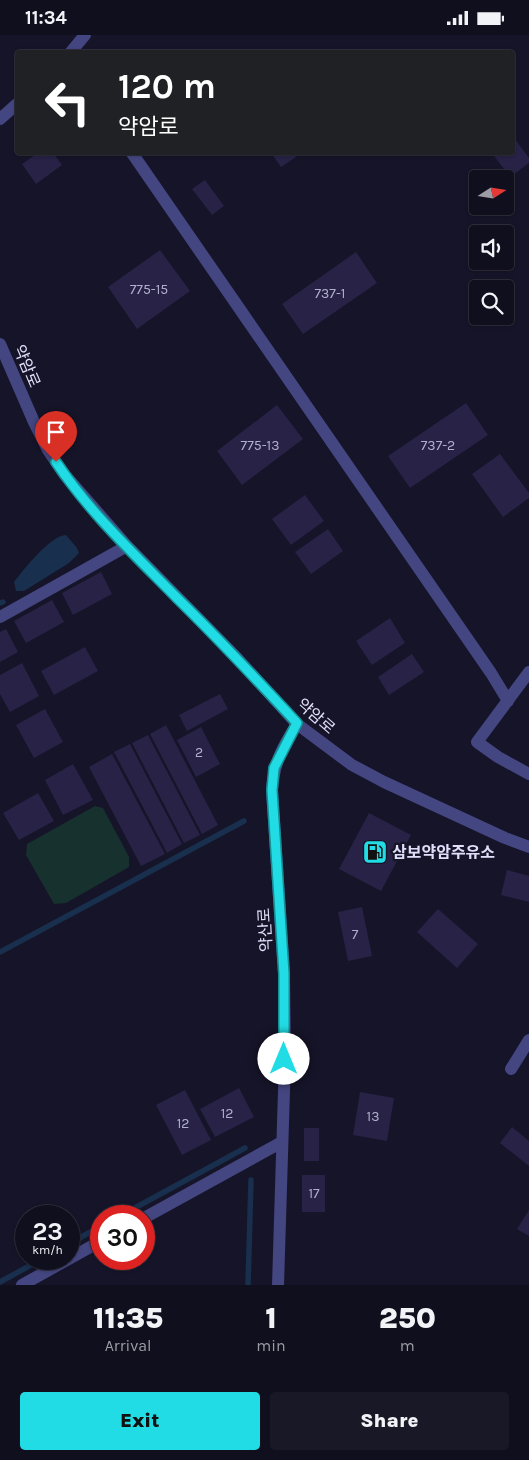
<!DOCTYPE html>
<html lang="en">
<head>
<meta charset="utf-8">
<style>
  :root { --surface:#100f1e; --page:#191827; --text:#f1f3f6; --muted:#9c9ca4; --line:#302f3c; --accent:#21dce4 }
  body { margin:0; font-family:Karla,"Noto Sans KR",sans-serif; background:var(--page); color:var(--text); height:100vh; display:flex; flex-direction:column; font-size:19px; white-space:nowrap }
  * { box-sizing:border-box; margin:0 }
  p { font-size:16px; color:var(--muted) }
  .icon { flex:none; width:28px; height:28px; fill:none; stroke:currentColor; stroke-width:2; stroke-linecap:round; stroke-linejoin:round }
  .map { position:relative; height:1250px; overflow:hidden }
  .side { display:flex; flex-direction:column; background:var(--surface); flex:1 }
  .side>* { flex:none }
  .hud { position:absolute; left:15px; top:15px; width:500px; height:105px; border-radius:5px; box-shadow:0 1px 4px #0004,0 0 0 1px var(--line); background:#202124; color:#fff; overflow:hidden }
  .needle { width:32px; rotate:78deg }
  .buttons { position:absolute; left:469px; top:135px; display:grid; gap:10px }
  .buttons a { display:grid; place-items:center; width:45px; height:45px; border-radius:5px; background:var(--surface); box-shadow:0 1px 4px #0004,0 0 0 1px var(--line); font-size:25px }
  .speed { position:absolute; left:15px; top:1170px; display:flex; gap:10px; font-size:25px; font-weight:700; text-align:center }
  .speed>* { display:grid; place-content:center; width:65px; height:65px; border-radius:50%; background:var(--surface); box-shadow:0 1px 4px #0004,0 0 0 1px var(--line); line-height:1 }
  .speed small { font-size:12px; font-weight:400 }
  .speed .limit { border:8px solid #d22; background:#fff; color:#111 }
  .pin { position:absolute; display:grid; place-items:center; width:42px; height:42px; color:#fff; margin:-51px -21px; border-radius:50% 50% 50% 0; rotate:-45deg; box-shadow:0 0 5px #0007 }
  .pin .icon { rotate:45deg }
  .me { position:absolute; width:55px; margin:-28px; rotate:0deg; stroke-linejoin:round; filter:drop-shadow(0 0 4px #0008) }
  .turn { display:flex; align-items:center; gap:18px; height:105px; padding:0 20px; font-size:22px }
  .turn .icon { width:65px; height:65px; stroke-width:2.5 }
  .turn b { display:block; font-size:35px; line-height:42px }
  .eta { display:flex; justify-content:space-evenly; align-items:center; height:85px; text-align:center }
  .eta b { font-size:30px; font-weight:800; line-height:35px }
  .cta { display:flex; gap:10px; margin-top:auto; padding:10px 20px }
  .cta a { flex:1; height:58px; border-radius:5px; background:var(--accent); color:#111; font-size:20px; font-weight:800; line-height:58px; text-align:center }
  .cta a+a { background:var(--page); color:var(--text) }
  .status { display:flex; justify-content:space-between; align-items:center; height:35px; padding:0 25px; background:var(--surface); direction:ltr }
  .status svg { height:14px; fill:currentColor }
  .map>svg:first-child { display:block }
  .green { fill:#17312f }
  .water { fill:#182f4d }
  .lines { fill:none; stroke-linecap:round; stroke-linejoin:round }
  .stream { stroke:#182f4d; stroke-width:5.5 }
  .building { fill:#272246 }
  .minor { stroke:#444681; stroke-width:12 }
  .route-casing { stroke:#158f94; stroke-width:12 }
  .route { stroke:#21dce4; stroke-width:9 }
  .labels { text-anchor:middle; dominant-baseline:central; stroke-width:4.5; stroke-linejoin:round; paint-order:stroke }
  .number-label { font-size:14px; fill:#b2afce }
  .street-label { font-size:16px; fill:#e0defb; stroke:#161428 }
  .poi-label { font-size:16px; font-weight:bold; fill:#e0defb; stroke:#161428; text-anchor:start }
</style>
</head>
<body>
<div class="status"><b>11:34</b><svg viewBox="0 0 49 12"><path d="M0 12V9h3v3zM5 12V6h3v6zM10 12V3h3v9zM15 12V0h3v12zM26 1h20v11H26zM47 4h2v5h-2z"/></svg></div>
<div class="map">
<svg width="529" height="1250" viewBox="0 0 529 1250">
  <rect width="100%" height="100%" fill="#161428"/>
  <path class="green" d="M95,771L103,773L129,822V832L66,868L54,869L26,820L27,809Z"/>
  <path class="water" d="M66,500L77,513L79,518L69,528L24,556H16L14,547C23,535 51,500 66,500Z"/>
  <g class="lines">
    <path class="stream" d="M0,568L3,567
      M0,917L244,786
      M120,1181L245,1113
      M69,1209L101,1191
      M0,1247L42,1224
      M248,1250L251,1145"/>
  </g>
  <path class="building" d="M512,100L529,123V128L510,142L492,118H512Z
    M38,118H53L62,130L36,149L22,129Z
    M271,118H293L296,122L281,132Z
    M205,145L224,171L212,180L192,154Z
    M160,215L190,256L137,294L108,252Z
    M356,217L377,248L303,299L282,269Z
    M466,368L488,400L410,453L388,421Z
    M277,370L303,404L242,450L217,416Z
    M500,419L529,458V463L503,482L472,439Z
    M305,460L324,486L291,510L272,484Z
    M328,494L343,516L311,539L295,517Z
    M101,537L112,559L73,580L62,558Z
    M52,565L64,587L26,608L14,586Z
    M390,583L405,608L372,630L356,606Z
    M6,594L18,617L0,627V597Z
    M85,612L98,636L54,660L41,636Z
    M412,619L424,637L389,660L378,642Z
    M22,628L39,661L10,677L0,659V640Z
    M220,659L228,674L187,696L179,680Z
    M45,674L63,707L34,723L16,690Z
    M166,690L218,790L202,799L150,699Z
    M201,692L220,729L196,742L177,705Z
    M148,700L200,800L184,808L132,708Z
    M130,709L182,809L167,818L114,717Z
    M112,719L165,819L141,831L89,732Z
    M73,729L93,765L63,780L45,745Z
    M38,758L54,786L19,805L3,778Z
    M369,778L411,800L381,856L339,834Z
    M507,835L529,841V867L501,860Z
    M362,872L372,921L348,926L338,877Z
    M438,874L478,909L457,933L417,897Z
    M239,1053L254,1082L215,1102L200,1074Z
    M185,1055L211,1105L182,1120L156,1070Z
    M360,1057L394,1063L387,1106L353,1100Z
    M512,1092L529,1106V1131L500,1108Z
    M304,1093H319V1126H304Z
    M302,1140H325V1177H302Z
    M529,1175V1201L517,1194Z"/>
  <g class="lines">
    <path class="minor" d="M70,18L85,0
      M0,84L18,68
      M132,118L491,638L508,666
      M0,309L34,387L48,415L64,439L127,511L237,623L297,689L352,730L384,747L505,803L529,812
      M0,582L127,511
      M529,637L477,707L498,722L529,739
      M511,1034L529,1005
      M144,1183L282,1107
      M22,1250L101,1206
      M278,1250L285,1023L284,939L272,755C274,726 283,712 297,689"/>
  </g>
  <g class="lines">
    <defs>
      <path id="route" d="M56,427C90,478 135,520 178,564C219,604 258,646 297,688L274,733L272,755L284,939V1024"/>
    </defs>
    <use href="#route" class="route-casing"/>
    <use href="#route" class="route"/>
  </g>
  <defs>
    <symbol id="fuel-square" viewBox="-11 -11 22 22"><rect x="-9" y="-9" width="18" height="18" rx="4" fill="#21dce4" stroke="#161428"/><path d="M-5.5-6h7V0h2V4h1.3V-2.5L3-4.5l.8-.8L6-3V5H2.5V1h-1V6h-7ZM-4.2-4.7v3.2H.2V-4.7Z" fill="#111"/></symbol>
  </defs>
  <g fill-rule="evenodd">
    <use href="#fuel-square" x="361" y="803" width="28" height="28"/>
  </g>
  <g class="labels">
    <g class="number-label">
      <text x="149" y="254">775-15</text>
      <text x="330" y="258">737-1</text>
      <text x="260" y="410">775-13</text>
      <text x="438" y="410">737-2</text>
      <text x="199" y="717">2</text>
      <text x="355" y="899">7</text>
      <text x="227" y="1078">12</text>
      <text x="373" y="1081">13</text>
      <text x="183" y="1088">12</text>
      <text x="314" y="1158">17</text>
    </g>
    <g class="street-label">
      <text transform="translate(27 331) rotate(67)">약암로</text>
      <text transform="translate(316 681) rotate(41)">약암로</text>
      <text transform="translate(265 895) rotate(-93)">약산로</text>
    </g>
    <g class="poi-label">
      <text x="392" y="817">삼보약암주유소</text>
    </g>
  </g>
</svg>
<div class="buttons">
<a><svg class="needle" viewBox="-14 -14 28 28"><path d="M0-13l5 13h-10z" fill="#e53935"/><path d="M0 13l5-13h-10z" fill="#9c9ca4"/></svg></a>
<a><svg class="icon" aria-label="sound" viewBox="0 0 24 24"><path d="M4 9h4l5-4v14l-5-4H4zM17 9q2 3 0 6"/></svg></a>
<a><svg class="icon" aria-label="search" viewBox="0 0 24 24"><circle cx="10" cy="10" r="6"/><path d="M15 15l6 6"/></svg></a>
</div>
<div class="speed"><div>23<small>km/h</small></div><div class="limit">30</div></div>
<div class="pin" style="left:56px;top:427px;background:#d93025"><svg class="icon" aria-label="arrive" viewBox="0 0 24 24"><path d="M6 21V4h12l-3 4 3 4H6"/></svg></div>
<svg class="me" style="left:284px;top:1024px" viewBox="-20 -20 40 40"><circle r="19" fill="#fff"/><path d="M0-13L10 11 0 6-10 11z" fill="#21dce4"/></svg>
<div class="hud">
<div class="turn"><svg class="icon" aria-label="left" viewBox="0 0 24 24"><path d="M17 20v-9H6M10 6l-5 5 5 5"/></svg><div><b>120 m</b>약암로</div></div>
</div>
</div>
<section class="side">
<div class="eta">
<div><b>11:35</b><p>Arrival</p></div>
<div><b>1</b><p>min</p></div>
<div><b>250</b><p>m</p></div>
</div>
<div class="cta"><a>Exit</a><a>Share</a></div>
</section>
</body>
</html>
